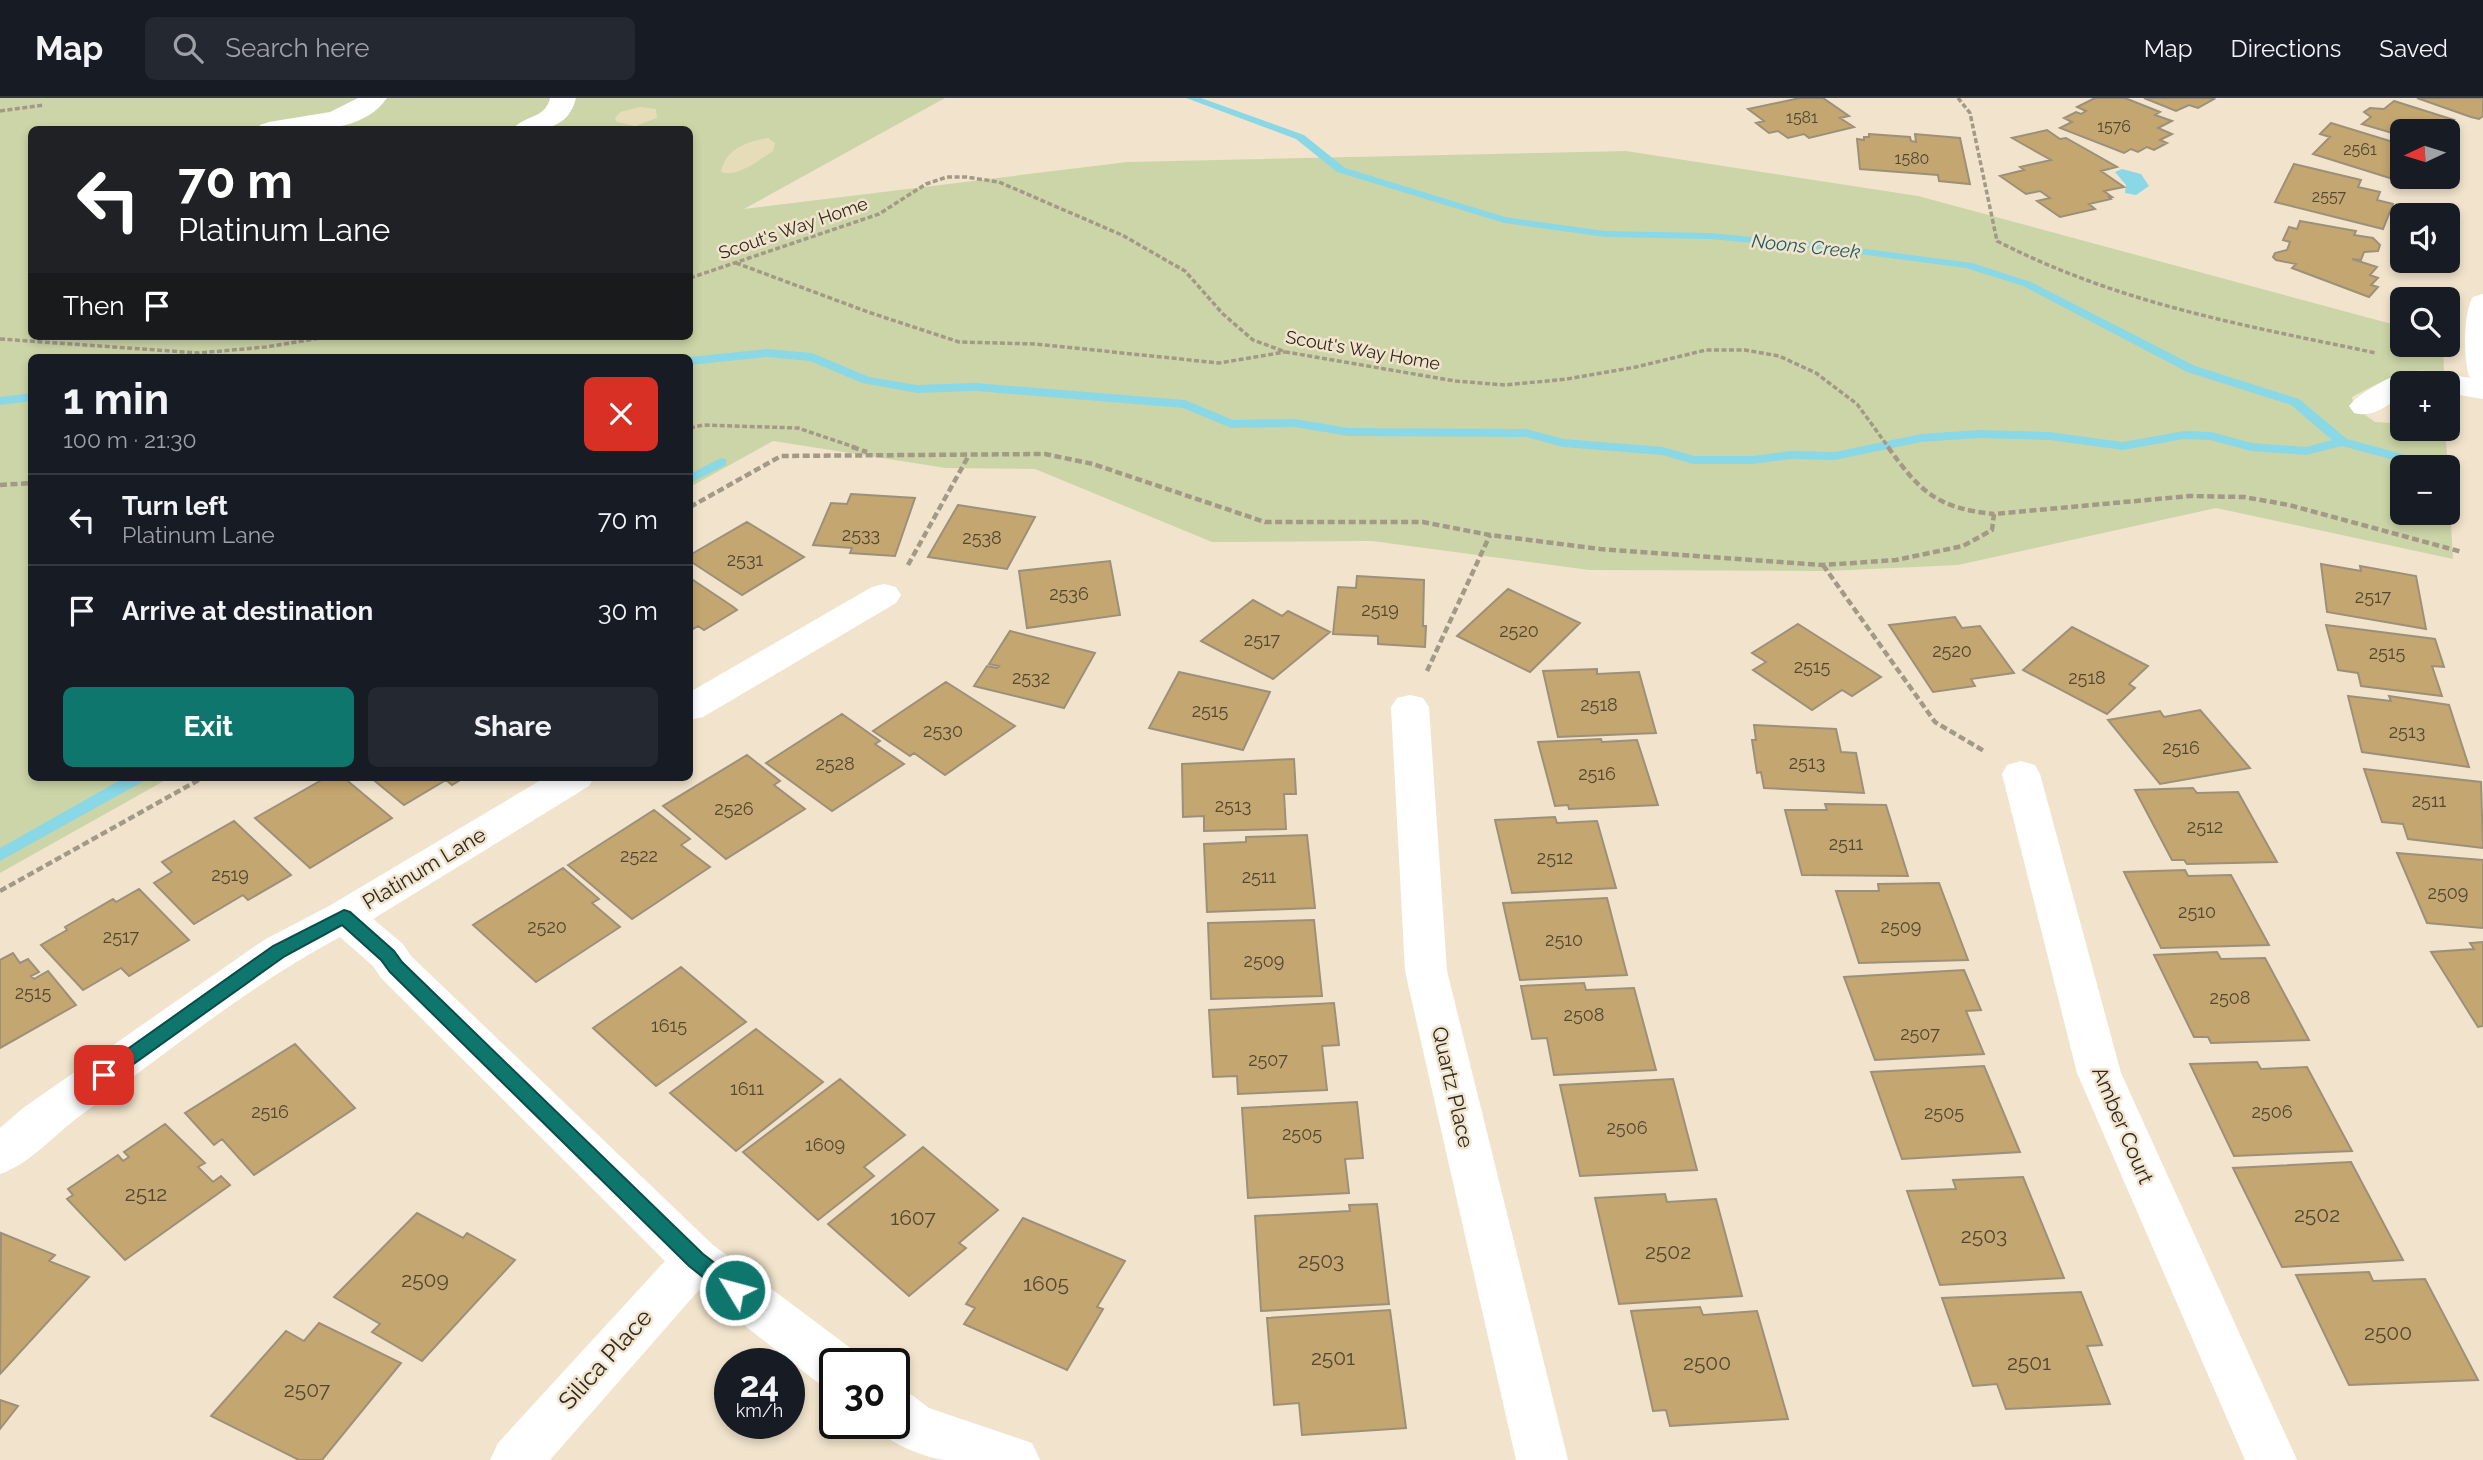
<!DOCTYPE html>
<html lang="en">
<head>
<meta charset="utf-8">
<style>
  :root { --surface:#171b24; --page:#242831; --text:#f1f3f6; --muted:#9ea1a6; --line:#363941; --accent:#0f766e }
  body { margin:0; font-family:Raleway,sans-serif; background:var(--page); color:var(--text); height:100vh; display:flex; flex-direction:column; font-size:26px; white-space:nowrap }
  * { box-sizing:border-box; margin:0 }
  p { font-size:23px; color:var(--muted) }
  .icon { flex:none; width:38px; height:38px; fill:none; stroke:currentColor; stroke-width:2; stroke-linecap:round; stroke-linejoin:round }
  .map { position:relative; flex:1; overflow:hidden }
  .sheet { position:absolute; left:28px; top:256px; width:665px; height:427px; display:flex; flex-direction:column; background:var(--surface); border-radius:10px; box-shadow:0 4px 10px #0003 }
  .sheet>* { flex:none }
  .top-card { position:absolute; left:28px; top:28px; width:665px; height:214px; border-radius:10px; box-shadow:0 4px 10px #0003; background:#202124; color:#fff; overflow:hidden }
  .needle { width:46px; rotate:266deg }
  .fabs { position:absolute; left:2390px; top:21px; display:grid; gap:14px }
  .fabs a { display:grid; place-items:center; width:70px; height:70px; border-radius:10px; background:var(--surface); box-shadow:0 4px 10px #0003; font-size:35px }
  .speed { position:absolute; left:714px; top:1250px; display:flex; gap:14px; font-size:35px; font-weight:700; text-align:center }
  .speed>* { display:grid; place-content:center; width:91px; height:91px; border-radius:50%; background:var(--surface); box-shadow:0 4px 10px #0003; line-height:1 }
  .speed small { font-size:18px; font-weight:400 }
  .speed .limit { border:4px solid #111; border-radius:10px; background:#fff; color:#111 }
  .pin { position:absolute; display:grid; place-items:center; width:60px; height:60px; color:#fff; margin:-30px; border-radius:14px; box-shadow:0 4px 10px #0006 }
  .me { position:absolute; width:77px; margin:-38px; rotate:307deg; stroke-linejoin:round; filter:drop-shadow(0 0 5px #0008) }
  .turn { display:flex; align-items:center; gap:24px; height:147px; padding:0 35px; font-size:32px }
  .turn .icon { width:91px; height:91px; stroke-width:2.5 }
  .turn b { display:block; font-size:49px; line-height:60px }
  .then { display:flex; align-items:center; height:66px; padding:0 35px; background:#0003; gap:14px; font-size:26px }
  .round { display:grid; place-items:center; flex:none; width:74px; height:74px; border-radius:10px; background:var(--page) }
  .overview { display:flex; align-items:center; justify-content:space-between; height:119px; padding:0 35px }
  h1 { font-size:42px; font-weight:700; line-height:52px }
  .button { display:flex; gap:14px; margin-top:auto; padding:14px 35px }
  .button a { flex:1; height:80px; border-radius:10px; background:var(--accent); color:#fff; font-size:28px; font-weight:700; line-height:80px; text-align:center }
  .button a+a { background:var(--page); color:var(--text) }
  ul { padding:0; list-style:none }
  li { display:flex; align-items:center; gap:21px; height:91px; padding:0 35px; border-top:2px solid var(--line) }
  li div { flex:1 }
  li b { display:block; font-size:26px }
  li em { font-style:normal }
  header { display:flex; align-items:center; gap:42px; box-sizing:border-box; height:98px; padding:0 35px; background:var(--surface); border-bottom:2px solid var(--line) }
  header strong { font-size:33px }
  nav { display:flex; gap:38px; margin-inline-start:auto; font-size:24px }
  .search { width:490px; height:63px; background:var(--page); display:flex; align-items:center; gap:18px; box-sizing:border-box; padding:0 24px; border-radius:10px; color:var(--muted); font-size:26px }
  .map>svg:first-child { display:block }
  .green { fill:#ccd5a8; fill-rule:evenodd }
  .sand { fill:#e6ddb8 }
  .water { fill:#8ad8e5 }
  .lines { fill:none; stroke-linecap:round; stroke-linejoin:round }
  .stream { fill:#8ad8e5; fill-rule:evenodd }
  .building { fill:#c4a670; stroke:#9d907a; stroke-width:2 }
  .path-far1 { stroke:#a39987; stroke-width:3.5; stroke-dasharray:5 2.5; stroke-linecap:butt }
  .path { stroke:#a39987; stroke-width:4.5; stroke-dasharray:7 3.5; stroke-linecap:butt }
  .minor { fill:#fff; fill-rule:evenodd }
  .route { fill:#0f766e; stroke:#0a4d48; stroke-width:2 }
  .labels { text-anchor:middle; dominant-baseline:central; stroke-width:5; stroke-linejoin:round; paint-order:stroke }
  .far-number-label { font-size:16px; fill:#544834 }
  .far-street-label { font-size:18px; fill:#2e2920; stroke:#f2e4cc }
  .number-label { font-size:18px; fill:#544834 }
  .far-water-label { font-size:19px; font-style:italic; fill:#1d5e67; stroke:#f2e4cc }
  .street-label { font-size:21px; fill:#2e2920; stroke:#f2e4cc }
  .near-number-label { font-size:21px; fill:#544834 }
  .near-street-label { font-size:24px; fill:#2e2920; stroke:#f2e4cc }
</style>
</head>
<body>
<header>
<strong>Map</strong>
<div class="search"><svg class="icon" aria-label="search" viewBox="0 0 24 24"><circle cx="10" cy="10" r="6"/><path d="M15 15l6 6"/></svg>Search here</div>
<nav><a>Map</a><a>Directions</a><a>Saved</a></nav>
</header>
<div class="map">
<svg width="2483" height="1362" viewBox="0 0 2483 1362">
  <rect width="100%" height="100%" fill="#f2e4cc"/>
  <path class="green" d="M0,0H945L744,111L1127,64L1626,53L1918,98L2403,229V247H2443L2444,273C2406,271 2384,282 2352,299L2354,309L2375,324L2392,325L2403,313V331H2445L2448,369H2403V415H2448V375L2453,461L2216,410L1958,467L1828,473L1589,472L1372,443L1212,444L1035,371L946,370L773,343L690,389V259H32V679H171L0,775ZM32,32H690V238H32Z"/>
  <path class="sand" d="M640,9L656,11L657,20L635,28L617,24L615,20L620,14Z
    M768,40L775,45L773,53C759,62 738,80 721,74C725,51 747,43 768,40Z"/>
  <path class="water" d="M2122,71L2141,76L2149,88L2136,97L2125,95L2126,87L2115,74Z"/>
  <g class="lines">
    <path class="stream" d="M1186,0H1201L1304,37L1345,70L1505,119L1605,133L1710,135L1828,146L1972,165L2031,184L2195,268L2299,301L2347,341L2406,357L2408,360L2401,364L2342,348L2306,357L2251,353L2210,342L2184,341L2123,352L2049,342L1979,340L1921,344L1835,362L1791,361L1752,366H1693L1662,357L1563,349L1526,339L1348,338L1295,329L1231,330L1183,310L975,293L917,295L862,285L810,263L767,259L690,267V259L767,251L812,255L869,279L917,287L975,285L1185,302L1233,322L1295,321L1348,330L1526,331L1564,341L1663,349L1694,358H1752L1791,353L1835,354L1921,336L1979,332L2049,334L2123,344L2184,333L2211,334L2252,345L2306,349L2332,342L2291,307L2187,274L2023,188L1966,170L1828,152L1710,141L1605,139L1504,125L1337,74L1296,41Z
      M32,295V303L0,307V299Z
      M721,360L726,361V367L690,385V376Z
      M126,679H146L144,683L0,763V750Z"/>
  </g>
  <path class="building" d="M1800,0H1823L1849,18L1840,20L1854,29L1809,40L1804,36L1788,40L1778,33L1769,35L1756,25L1764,23L1748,11Z
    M2095,0H2125L2160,14L2155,17L2172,23L2158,30L2172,36L2160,42L2167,45L2154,52L2147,49L2138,54L2131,51L2124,55L2060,30L2072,24L2064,20L2076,14L2081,16L2086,13L2077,9Z
    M2144,0H2211L2214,1L2198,10L2189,7L2176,13Z
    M2417,0H2483V18L2479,21L2471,19Z
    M2394,3L2454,22L2447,28L2452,29L2448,33H2403V39L2394,34L2392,35L2362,26L2371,19L2364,14L2370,10L2384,11Z
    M2331,25L2403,47V68L2390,80L2313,56L2330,39L2320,36Z
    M2047,32L2060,41L2066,40L2117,69L2101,73L2124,89L2104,93L2112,99H2109L2111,101L2089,106L2095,111L2060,119L2037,103L2050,100L2040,93L2026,96L2000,78L2024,72L2020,69L2051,62L2012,40Z
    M1869,36L1910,39L1911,43L1916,44L1915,36L1960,40L1970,86L1939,83L1938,77L1860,71L1857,41L1864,42V39H1869Z
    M2294,66L2361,82L2358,89L2380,94L2377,102L2393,106L2383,131L2275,104Z
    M2300,123L2356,133L2354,137L2373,140L2380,147L2378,153L2364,154L2361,162L2352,161L2377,169L2370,177L2378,180L2371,187L2378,189L2369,199L2292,170L2296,166L2276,162L2273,159L2275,155L2287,152L2290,144L2283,142L2289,129L2297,131Z
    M851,396L915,400L895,458L850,455L852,450L813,447L831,405L847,406Z
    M958,407L1035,419L1007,471L928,459Z
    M747,424L804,459L742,497L690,463V457Z
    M1110,463L1120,517L1027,530L1019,473Z
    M2321,466L2361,473L2360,468L2416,478L2426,531L2327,514Z
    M1357,478L1424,482L1423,528H1426L1425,549L1378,546V538L1333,536L1338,489L1356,490Z
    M690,480L732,508L737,512L704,532L698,528L690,533Z
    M1508,491L1580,525L1530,574L1457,538Z
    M1253,502L1282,518L1288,513L1330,534L1273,581L1201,543Z
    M1955,519L1962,530L1980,528L2014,575L1971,581L1975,588L1933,594L1889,527Z
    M1798,526L1872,573L1881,579L1852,598L1842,592L1812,612L1753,572L1766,564L1752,555Z
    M2326,527L2435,541L2444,569L2432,568L2442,598L2361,588L2358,575L2338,572Z
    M2072,529L2148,568L2129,586L2135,590L2107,616L2023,572Z
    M1010,533L1095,555L1064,610L974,588L987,568L997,570L999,568L989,566Z
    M1597,571V576L1639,574L1656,635L1558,639L1543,573Z
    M1179,574L1270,594L1243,652L1149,630Z
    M946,584L1015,628L945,677L914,655L910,658L873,633Z
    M2348,598L2391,603L2389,598L2449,607L2469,669L2362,654Z
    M2200,612L2250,670L2160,686L2108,622L2160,613L2164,619Z
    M842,616L880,643L875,646L904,666L832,713L766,665Z
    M1754,627L1836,631L1841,654L1856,655L1864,695L1764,690L1761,674L1757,675L1752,642H1756Z
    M1601,641L1602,644L1637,642L1658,707L1569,711L1568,707L1555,708L1538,644Z
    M747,657L780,683L774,687L805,711L726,761L663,708Z
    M1294,661L1296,696H1284L1286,731L1204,733V718L1183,719L1182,666Z
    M2364,671L2481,684L2483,750L2408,741L2403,726L2382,724Z
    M327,679H343L392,720L310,770L255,720Z
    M370,679H465L452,687L446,682L404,707Z
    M2193,690L2197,695L2238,694L2277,764L2187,766L2184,762H2172L2135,692Z
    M1825,706L1886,707L1908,778L1802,777L1785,712H1827Z
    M654,712L690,741L681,747L710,769L632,821L568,767Z
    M1555,719L1557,725L1597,723L1616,790L1512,795L1495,722Z
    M234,723L291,777L248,802L243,797L194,826L154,785L172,774L162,764Z
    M1307,737L1315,810L1207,814L1204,746L1246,744V739Z
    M2397,755L2483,762V830L2427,825Z
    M563,770L599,801L592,805L620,829L536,884L473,827Z
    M2185,772L2188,778L2231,777L2269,847L2161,850L2124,774Z
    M1939,785L1968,862L1859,865L1836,793H1879L1878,786Z
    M139,791L189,842L129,878L121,870L83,892L41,847L67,832L65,829L113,801L116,804Z
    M1607,800L1627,877L1520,882L1503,805Z
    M1314,822L1322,898L1211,901L1208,825Z
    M2483,844V928L2478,929L2431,854L2474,851L2470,845Z
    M2217,854L2221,861L2265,860L2309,942L2211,945L2208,939H2194L2154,857Z
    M13,855L20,865L28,861L39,874L31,878L34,881L48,873L76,907L0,950V862Z
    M681,869L746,924L656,988L593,930Z
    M1964,872L1981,912L1966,913L1984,956L1875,962L1844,879Z
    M1584,885L1586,892L1634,890L1656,972L1554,977L1547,940L1532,941L1521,888Z
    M1334,905L1339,947L1322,948L1327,992L1238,996L1237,978L1213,979L1209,912Z
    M756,931L823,984L736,1053L670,995Z
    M295,946L355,1010L254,1077L222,1041L214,1047L185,1015Z
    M2257,964L2261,971L2307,969L2352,1053L2234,1058L2190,966Z
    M1984,968L2020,1054L1902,1061L1871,974Z
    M840,981L905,1037L864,1069L874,1078L818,1122L743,1054Z
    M1673,981L1697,1072L1580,1078L1560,987Z
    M1357,1004L1363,1060L1345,1061L1349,1095L1248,1100L1242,1010Z
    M165,1026L205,1065L198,1069L213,1084L221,1078L230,1087L125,1162L67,1101L73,1097L68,1091L118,1057L123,1063L129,1059L124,1054Z
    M923,1049L998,1112L959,1145L966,1150L909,1198L828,1126Z
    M2351,1064L2403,1162L2282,1169L2233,1070Z
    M2023,1079L2064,1180L1940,1187L1907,1093L1956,1091L1953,1082Z
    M1665,1096L1667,1104L1716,1101L1742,1198L1619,1206L1595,1100Z
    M1377,1106L1389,1206L1261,1213L1255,1118L1350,1113L1349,1107Z
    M417,1115L463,1140L467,1135L515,1162L422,1263L372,1234L380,1226L334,1199Z
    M1023,1120L1125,1163L1097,1209L1103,1211L1067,1272L964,1226L975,1210L966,1206Z
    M1,1135L55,1157L49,1163L89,1179L0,1276Z
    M2369,1174L2373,1183L2425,1181L2478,1282L2349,1287L2296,1177Z
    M2081,1194L2102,1247L2087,1248L2110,1306L2006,1311L1997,1286L1973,1288L1942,1200Z
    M1700,1209L1703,1217L1757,1213L1788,1321L1670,1328L1666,1312L1653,1313L1631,1213Z
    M1390,1212L1406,1330L1302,1337L1299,1305L1274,1307L1267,1220Z
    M319,1225L401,1265L322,1362H299L211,1318L286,1233L304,1243Z
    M0,1302L18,1308L0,1331Z"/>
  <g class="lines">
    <path class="path-far1" d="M1958,0L1970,15L1997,143C2120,206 2243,227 2376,255
      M0,13L44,7
      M736,165L868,214L959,244L1036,246L1219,265L1285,254
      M690,180L879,116L926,86L947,79H966L999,84L1122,137L1185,173L1223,216L1253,242L1286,254L1455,283L1505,287L1567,281L1636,269L1706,252H1745L1779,258L1816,275L1857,306L1889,350
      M0,241L199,255L266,249L332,238
      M690,330L703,327L798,330L857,350"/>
    <path class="path" d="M852,349L867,354
      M1888,349C1920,394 1937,410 1994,416
      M0,387L32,385
      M690,409L781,358L1045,356L1093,366L1265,424H1423L1490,437L1600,451L1823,467L1896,462L1963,448L1992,432L1994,416L2190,398L2244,399L2289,407L2462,454
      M908,467L969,357
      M1823,467L1935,624L1984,653
      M1427,573L1490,437
      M0,793L204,679"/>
    <path class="minor" d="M358,0H387C360,39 297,32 256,32L260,27L269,24L330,14Z
      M550,0H576C568,33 540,32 512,32C523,17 546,21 550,0Z
      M2483,196V301L2448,295V285H2403V297C2386,308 2374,320 2354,315L2349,308C2355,300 2362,296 2370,291C2410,265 2427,272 2470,280C2463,264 2463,213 2473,199Z
      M884,486L896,489L901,497L896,505L703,619L690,622V594L872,489Z
      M1410,597L1423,600L1429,609L1447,873L1568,1362H1516L1405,873L1391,609L1397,600Z
      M2021,663L2035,667L2040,676L2121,975L2297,1362H2245L2077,975L2002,676L2007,667Z
      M546,679H594L589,688L373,821L403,846L411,858L713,1147L853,1252L859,1265H835V1291L817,1284L699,1192L550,1362H490L498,1345L665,1163L381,880L373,868L340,839C248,888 166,956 81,1017C55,1036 30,1066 0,1076V1030L23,1010L264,842L329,808Z
      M894,1291L912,1297L929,1310L1032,1345L1040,1362C1009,1362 976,1362 945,1362C926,1360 881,1343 873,1325H894Z"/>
  </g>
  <path class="route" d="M344,812L350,814L394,853L402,864L703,1156L742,1186L745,1192L742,1199L735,1201L728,1199L689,1168L390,874L381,862L342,827L285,858L111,982L104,984L98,982L95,977L98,972L273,848Z"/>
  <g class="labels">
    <g class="far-number-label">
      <text x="1802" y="19">1581</text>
      <text x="2114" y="28">1576</text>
      <text x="2360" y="51">2561</text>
      <text x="1912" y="60">1580</text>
      <text x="2329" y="98">2557</text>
    </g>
    <g class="far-street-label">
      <text transform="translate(793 130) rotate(-19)">Scout's Way Home</text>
      <text transform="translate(1363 252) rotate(10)">Scout's Way Home</text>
    </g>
    <g class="number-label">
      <text x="861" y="436">2533</text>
      <text x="982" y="439">2538</text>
      <text x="745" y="461">2531</text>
      <text x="1069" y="495">2536</text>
      <text x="2373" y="498">2517</text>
      <text x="1380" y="511">2519</text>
      <text x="1519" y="532">2520</text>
      <text x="1262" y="541">2517</text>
      <text x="1952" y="552">2520</text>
      <text x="2387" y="554">2515</text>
      <text x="1812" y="568">2515</text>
      <text x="1031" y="579">2532</text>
      <text x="2087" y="579">2518</text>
      <text x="1599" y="606">2518</text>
      <text x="1210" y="612">2515</text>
      <text x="943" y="632">2530</text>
      <text x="2407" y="633">2513</text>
      <text x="2181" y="649">2516</text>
      <text x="1807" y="664">2513</text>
      <text x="835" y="665">2528</text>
      <text x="1597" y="675">2516</text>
      <text x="2429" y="702">2511</text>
      <text x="1233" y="707">2513</text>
      <text x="734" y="710">2526</text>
      <text x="2205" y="728">2512</text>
      <text x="1846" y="745">2511</text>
      <text x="639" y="757">2522</text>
      <text x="1555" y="759">2512</text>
      <text x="230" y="776">2519</text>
      <text x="1259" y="778">2511</text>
      <text x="2448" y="794">2509</text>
      <text x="2197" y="813">2510</text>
      <text x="547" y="828">2520</text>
      <text x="1901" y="828">2509</text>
      <text x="121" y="838">2517</text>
      <text x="1564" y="841">2510</text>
      <text x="1264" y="862">2509</text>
      <text x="33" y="894">2515</text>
      <text x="2230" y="899">2508</text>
      <text x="1584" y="916">2508</text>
      <text x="669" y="927">1615</text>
      <text x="1920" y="935">2507</text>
      <text x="1268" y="961">2507</text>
      <text x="747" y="990">1611</text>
      <text x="270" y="1013">2516</text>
      <text x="2272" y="1013">2506</text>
      <text x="1944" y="1014">2505</text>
      <text x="1627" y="1029">2506</text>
      <text x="1302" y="1035">2505</text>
      <text x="825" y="1046">1609</text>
    </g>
    <g class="far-water-label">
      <text transform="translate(1806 148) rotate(6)">Noons Creek</text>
    </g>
    <g class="street-label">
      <text transform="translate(424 770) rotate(-31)">Platinum Lane</text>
      <text transform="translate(1453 989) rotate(77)">Quartz Place</text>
      <text transform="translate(2123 1027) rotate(67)">Amber Court</text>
    </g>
    <g class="near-number-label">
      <text x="146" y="1095">2512</text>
      <text x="2317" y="1116">2502</text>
      <text x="913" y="1119">1607</text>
      <text x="1984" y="1137">2503</text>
      <text x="1668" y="1153">2502</text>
      <text x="1321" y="1162">2503</text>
      <text x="425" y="1181">2509</text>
      <text x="1046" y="1185">1605</text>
      <text x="2388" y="1234">2500</text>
      <text x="1333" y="1259">2501</text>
      <text x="1707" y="1264">2500</text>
      <text x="2029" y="1264">2501</text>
      <text x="307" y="1291">2507</text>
    </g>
    <g class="near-street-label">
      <text transform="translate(605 1261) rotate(-48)">Silica Place</text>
    </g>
  </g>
</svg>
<div class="fabs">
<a><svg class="needle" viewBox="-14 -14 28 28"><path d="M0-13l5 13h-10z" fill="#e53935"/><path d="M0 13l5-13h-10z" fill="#9ea1a6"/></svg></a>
<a><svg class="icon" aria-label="sound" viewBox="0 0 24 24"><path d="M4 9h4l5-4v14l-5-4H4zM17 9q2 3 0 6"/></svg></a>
<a><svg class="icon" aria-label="search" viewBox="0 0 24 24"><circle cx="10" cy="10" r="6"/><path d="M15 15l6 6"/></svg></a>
<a>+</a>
<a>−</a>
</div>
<div class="speed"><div>24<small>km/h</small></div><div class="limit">30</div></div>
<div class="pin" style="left:104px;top:977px;background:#d93025"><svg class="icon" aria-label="arrive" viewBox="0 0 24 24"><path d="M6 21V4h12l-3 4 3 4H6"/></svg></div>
<svg class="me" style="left:735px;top:1192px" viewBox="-20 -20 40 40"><circle r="17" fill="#0f766e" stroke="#fff" stroke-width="3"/><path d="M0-11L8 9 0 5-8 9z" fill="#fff"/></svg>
<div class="top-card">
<div class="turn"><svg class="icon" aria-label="left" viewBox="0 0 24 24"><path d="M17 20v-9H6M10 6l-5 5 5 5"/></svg><div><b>70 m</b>Platinum Lane</div></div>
<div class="then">Then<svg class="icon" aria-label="arrive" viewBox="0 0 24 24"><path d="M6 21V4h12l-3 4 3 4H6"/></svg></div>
</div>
<section class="sheet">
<div class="overview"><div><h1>1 min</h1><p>100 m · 21:30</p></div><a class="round" style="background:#d93025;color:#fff"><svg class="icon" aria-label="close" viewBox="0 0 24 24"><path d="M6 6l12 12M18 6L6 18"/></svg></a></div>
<ul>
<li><svg class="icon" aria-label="left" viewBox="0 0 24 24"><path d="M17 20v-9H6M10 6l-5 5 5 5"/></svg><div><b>Turn left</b><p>Platinum Lane</p></div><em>70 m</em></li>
<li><svg class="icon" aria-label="arrive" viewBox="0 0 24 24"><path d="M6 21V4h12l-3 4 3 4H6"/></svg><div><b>Arrive at destination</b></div><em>30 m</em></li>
</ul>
<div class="button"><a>Exit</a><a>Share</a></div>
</section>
</div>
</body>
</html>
